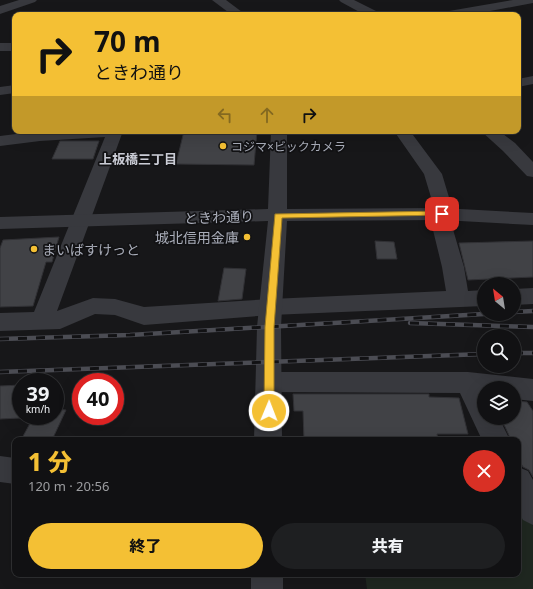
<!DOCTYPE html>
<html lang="ja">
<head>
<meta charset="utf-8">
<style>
  :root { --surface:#111113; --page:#1e1f21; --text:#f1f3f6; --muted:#9c9da0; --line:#303133; --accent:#f4c034 }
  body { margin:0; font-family:"Noto Sans","Noto Sans JP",sans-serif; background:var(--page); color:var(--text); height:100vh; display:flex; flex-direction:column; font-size:15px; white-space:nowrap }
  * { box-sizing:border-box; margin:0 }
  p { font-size:13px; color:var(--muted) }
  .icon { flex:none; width:22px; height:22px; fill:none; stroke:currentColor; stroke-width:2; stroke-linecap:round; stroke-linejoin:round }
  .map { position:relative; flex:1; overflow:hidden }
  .drawer { position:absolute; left:12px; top:437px; width:509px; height:140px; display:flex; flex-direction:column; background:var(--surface); border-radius:8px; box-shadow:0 4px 16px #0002,0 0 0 1px var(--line) }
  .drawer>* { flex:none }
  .guide { position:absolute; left:12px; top:12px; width:509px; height:122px; border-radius:8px; box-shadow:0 4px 16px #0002,0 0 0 1px var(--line); background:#f4c034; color:#111; overflow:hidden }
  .needle { width:26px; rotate:330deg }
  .buttons { position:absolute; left:477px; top:277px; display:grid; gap:8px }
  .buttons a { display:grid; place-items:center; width:44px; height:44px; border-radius:50%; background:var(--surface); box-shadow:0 4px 16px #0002,0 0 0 1px var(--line); font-size:20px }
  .speed { position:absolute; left:12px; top:373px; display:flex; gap:8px; font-size:20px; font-weight:700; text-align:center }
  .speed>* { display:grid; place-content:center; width:52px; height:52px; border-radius:50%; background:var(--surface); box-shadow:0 4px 16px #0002,0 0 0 1px var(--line); line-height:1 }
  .speed small { font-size:10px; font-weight:400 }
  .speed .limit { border:6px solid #d22; background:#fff; color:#111 }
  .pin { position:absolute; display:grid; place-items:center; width:34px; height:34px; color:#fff; margin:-17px; border-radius:8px; box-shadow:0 2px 6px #0006 }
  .me { position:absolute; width:44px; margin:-22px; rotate:1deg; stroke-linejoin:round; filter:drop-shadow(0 0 3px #0008) }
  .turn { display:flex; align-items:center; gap:14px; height:84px; padding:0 16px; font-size:18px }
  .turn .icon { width:52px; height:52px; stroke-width:2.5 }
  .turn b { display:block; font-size:28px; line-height:34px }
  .lanes { display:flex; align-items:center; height:38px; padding:0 16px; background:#0003; justify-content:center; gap:20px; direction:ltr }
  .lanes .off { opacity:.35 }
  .round { display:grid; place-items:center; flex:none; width:42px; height:42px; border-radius:21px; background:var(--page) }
  .head { display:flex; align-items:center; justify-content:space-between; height:68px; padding:0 16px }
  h1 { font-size:24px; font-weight:800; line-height:30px; color:var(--accent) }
  .button { display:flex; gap:8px; margin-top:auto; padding:8px 16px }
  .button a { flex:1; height:46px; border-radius:24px; background:var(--accent); color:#111; font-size:16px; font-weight:800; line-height:46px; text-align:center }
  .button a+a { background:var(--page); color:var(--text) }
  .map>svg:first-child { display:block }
  .green { fill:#1f2720 }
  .building { fill:#414246; stroke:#313135 }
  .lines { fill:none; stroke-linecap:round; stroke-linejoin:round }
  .minor { fill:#38393e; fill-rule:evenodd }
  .tertiary { fill:#38393e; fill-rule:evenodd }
  .rail-casing { stroke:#4b4c53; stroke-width:4.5 }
  .rail { stroke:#121214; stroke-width:3; stroke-dasharray:9; stroke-linecap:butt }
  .route { fill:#f4c034; stroke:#9f7d22 }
  .poi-dot { fill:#f4c034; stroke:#121214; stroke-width:1.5 }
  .labels { text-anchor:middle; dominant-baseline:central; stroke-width:3.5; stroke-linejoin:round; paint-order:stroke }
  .far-poi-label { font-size:12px; fill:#a9adb9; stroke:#121214; text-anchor:start }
  .far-neighbourhood-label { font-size:13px; font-weight:bold; fill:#caccd5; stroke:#121214 }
  .street-label { font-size:14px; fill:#a9adb9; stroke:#121214 }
  .poi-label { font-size:14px; fill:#a9adb9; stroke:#121214; text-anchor:end }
</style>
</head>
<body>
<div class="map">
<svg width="533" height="589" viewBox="0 0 533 589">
  <rect width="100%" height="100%" fill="#171719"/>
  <path class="green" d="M527,510L533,526V589H367L365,574H518V511Z"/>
  <path class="building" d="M184,131H257L254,165L176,164Z
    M60,141H99L93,159H52Z
    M59,237L52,262H46L33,306L0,307V248L3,240Z
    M375,241L394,242L397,259H377Z
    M533,241V277L468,280L459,243Z
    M224,268L246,269L242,299L218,301Z
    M21,385V418L0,419V386Z
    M293,394H429V397L459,398L468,434H437L438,440H304L303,411H294Z
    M514,401L527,402L533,411V477L529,470L523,467L518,458V440H511L501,418H514Z
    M55,409L66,410L52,440H21L34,416H55Z"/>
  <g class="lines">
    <path class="minor" d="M19,0H37L35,2L0,14V6Z
      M212,0H226L246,15H232Z
      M339,0H354L378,12L380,15H365L341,2Z
      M513,0H533V3L469,15H443L445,12L449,11Z
      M0,43H15V51H0Z
      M533,76V84L518,87V79Z
      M15,85V93L0,95V87Z
      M40,131H123L57,311L93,298L115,299L144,307L271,299L446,291L442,267L432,226L433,204L424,174L394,131H410L442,174L451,204L452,226L464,267L468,291L484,290V306L271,315L144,325L115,315L95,314L60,329L0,331V313L34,312L105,137L40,141L0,146V136Z
      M481,131H499L515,143L533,162V177L527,176L503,151Z
      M533,288V304L514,305V289Z
      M269,372H468L533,379V401L514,399V388H484V418H499L510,440H482L460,393L269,392L260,389L256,382L260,375Z
      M0,456L15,458V484L0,482Z
      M518,467L528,471L533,480V525L523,520L518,511Z"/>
    <path class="tertiary" d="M271,131H287V209L442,208L533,213V225L442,220L287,221L281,327L282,440H254L257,327L268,221L0,229V217L268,209Z
      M251,574H283V589H251Z"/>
    <defs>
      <path id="rail" d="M514,312L533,311
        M410,323L533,327
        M0,339L130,335L484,314
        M514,353H533
        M0,372L484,354"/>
    </defs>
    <use href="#rail" class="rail-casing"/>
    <use href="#rail" class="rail"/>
  </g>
  <path class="route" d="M442,211L446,214L445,215L282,218L274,327V411L273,414L269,416L265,414L264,411L265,327L275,214Z"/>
  <g class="poi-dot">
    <circle cx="223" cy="146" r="4"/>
    <circle cx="247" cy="237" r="4"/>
    <circle cx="34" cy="249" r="4"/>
  </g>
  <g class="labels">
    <g class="far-poi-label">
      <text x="231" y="146">コジマ×ビックカメラ</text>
    </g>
    <g class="far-neighbourhood-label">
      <text x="138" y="159">上板橋三丁目</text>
    </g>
    <g class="street-label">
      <text transform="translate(219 217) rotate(-2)">ときわ通り</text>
    </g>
    <g class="poi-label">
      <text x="239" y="237">城北信用金庫</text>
      <text x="42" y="249" text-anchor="start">まいばすけっと</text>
    </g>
  </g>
</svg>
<div class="buttons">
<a><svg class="needle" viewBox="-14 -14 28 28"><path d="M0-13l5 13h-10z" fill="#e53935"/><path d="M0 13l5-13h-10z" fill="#9c9da0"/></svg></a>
<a><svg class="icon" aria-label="search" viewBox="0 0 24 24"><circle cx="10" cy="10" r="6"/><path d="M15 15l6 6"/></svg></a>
<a><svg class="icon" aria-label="layers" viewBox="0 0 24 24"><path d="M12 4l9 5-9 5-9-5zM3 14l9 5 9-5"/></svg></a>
</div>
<div class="speed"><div>39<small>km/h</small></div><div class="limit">40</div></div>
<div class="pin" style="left:442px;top:214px;background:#d93025"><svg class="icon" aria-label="arrive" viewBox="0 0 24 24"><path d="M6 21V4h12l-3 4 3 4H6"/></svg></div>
<svg class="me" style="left:269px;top:411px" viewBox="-20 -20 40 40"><circle r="17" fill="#f4c034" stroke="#fff" stroke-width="3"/><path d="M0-11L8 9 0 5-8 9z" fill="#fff"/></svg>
<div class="guide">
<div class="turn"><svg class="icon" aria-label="right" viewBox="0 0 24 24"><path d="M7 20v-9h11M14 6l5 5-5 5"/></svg><div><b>70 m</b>ときわ通り</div></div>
<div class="lanes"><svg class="icon off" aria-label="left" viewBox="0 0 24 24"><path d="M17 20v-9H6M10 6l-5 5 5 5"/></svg><svg class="icon off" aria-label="ahead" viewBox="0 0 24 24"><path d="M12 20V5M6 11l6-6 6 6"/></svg><svg class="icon" aria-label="right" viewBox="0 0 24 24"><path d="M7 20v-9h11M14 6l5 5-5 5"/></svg></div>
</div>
<section class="drawer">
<div class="head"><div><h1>1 分</h1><p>120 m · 20:56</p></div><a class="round" style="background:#d93025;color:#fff"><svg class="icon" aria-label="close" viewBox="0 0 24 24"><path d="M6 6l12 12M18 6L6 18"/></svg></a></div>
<div class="button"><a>終了</a><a>共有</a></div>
</section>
</div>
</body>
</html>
